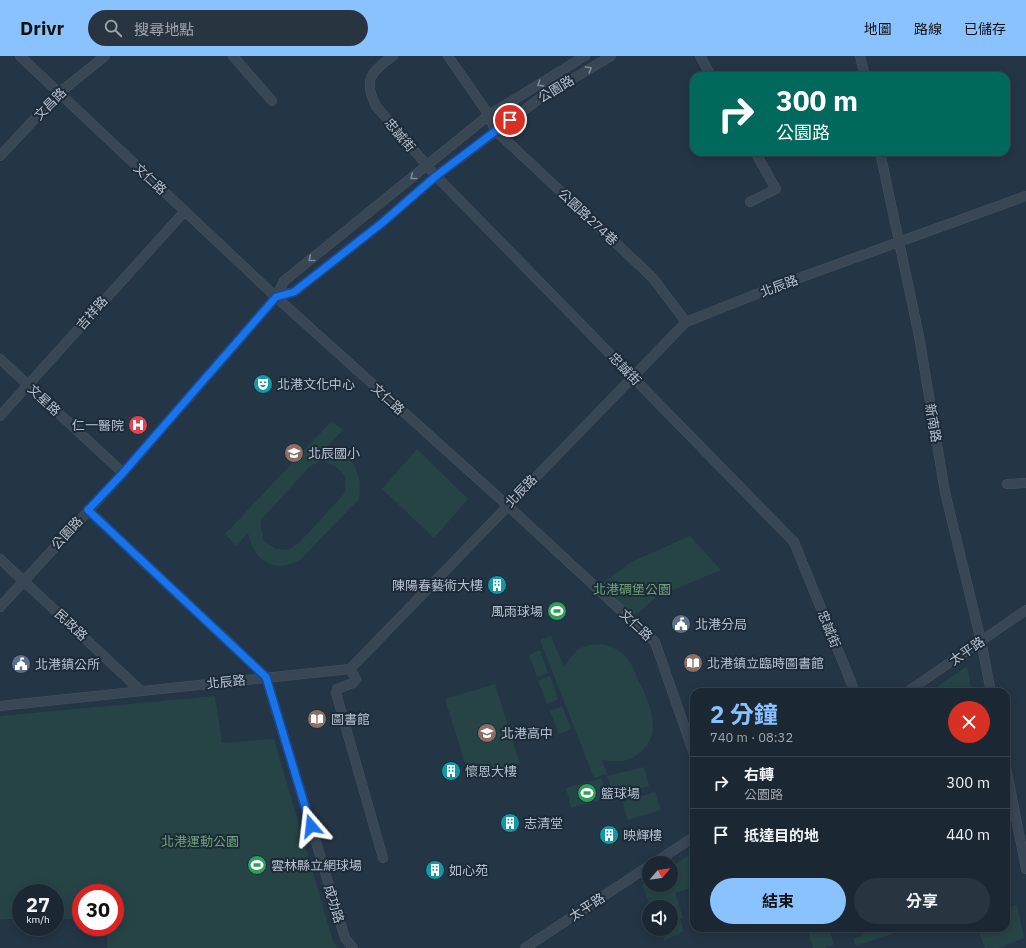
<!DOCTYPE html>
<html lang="zh-TW">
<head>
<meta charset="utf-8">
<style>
  :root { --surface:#1b2834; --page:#283440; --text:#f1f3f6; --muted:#a0a6ac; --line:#39444f; --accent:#8ac1ff }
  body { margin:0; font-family:"IBM Plex Sans","Noto Sans TC",sans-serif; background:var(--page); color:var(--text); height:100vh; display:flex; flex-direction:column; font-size:15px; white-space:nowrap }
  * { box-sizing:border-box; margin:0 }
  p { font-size:13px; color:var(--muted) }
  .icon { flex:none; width:22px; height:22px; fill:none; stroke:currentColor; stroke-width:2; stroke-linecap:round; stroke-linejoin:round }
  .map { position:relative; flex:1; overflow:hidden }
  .sheet { position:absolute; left:690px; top:632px; width:320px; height:244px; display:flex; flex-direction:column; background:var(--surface); border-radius:12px; box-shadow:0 2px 10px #0003,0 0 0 1px var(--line) }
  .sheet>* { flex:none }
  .hud { position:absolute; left:690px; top:16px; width:320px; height:84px; border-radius:12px; box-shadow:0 2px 10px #0003,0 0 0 1px var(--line); background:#00695c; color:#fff; overflow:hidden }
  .needle { width:26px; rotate:61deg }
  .buttons { position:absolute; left:642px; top:800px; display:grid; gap:8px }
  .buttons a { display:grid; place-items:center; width:36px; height:36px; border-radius:50%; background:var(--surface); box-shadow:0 2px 10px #0003,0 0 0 1px var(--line); font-size:20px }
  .speed { position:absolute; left:12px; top:828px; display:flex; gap:8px; font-size:20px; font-weight:700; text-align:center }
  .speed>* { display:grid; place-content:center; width:52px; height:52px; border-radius:50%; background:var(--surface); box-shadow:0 2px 10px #0003,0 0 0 1px var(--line); line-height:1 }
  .speed small { font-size:10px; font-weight:400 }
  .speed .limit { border:6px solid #d22; background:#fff; color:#111 }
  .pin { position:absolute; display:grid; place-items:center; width:34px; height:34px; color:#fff; margin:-17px; border:2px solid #fff; border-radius:50%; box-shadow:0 1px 4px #0007 }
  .me { position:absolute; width:44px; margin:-22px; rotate:343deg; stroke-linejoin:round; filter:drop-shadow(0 0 3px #0008) }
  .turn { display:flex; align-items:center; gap:14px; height:84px; padding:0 20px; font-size:18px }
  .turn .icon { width:52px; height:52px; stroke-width:2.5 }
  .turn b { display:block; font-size:28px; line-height:34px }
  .round { display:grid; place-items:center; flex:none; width:42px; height:42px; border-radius:21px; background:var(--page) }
  .headline { display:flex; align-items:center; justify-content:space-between; height:68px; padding:0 20px }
  h1 { font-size:24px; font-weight:700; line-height:30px; color:var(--accent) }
  .primary-button { display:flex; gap:8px; margin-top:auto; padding:8px 20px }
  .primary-button a { flex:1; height:46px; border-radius:24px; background:var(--accent); color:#111; font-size:16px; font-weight:700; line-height:46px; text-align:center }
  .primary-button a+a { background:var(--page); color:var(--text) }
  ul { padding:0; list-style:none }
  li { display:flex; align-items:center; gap:12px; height:52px; padding:0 20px; border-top:1px solid var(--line) }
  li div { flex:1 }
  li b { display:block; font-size:15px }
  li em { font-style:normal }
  header { display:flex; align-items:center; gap:24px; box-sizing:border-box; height:56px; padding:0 20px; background:var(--accent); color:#111 }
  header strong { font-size:19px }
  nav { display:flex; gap:22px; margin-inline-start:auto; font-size:14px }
  .search { width:280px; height:36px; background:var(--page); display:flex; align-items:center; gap:10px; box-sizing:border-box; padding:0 14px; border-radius:22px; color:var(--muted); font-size:15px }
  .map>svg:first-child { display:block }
  .green { fill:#264446; fill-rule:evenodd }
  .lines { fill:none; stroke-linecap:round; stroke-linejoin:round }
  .minor-casing { stroke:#465260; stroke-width:10 }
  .minor { stroke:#394654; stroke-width:9 }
  .oneway { stroke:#7e8a97 }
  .route-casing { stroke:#114b97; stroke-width:10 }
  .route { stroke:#1a73e8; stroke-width:7 }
  .labels { text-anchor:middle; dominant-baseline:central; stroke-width:4; stroke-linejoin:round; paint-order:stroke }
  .street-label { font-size:13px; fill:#b6c1ce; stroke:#1d2b39 }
  .poi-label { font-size:13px; fill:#b6c1ce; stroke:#1d2b39; text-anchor:start }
  .park-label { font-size:13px; fill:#6ba173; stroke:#1d2b39 }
</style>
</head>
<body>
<header>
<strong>Drivr</strong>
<div class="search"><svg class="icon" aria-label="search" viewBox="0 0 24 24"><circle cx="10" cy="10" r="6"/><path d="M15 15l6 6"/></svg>搜尋地點</div>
<nav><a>地圖</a><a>路線</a><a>已儲存</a></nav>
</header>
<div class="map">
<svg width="1026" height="892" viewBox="0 0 1026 892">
  <rect width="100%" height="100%" fill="#243545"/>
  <path class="green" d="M332,365L343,374L325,393L338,396L349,403L355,410L360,426L359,443L301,503C275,519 254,506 248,477L236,490L225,478ZM321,405C339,409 351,420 343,439L299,487L288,494L276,493L264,485L261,472V464L310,410Z
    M417,393L468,443L434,482L382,433Z
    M690,480L721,514L658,540L630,563L596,532L631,506Z
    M551,580L564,611C569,604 573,596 581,592C600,583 623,591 632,610C643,636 667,671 642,695C630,706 617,707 602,704L607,718L594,722L540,584Z
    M540,594L548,617L537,621L529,599Z
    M967,610L972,636H929Z
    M550,620L558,643L547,648L538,625Z
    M495,628L520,708L470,723L445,643Z
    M215,640L222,687L274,683L333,885L338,892H107V871H115V837H81V863H55V837H21V863H0V660Z
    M562,650L571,673L559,678L550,655Z
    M644,711L649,730L613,740L607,720Z
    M602,722L607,742L571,752L566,732Z
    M655,736L661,754L628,764L622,746Z
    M694,796V831L675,837L683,862L680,863L684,875L664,885L665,873H671V851H651L642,829L649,825V829H671V811Z
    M1017,849L1024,882L999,892H985L977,872H1006V852Z
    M807,872H829L834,889L824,892H813Z
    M860,872H899L900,875L856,890L853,883L862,880Z"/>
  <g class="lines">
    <defs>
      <path id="minor" d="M20,0L276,241L507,449L655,586L694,698
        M233,0L272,45
        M393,0C371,15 363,24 376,50L436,120L794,486L855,636
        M448,0L489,59L495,74L652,221L686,266
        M700,0L711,20
        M860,0L865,20
        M880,96L919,280L945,436L981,585L991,636
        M0,100L59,37L105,0
        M750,146L776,133L755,96
        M276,241L294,236L382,167L436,120L539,43L611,0
        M0,303L123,417
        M0,360L185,155
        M1007,428L1026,427
        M88,454L266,621L345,882L353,892
        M0,503L141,635
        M0,551L123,417L276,241L284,225L489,59L585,0
        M350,613L356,623L353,627L337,633L336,637L383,802
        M907,636L1026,554
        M0,650L350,613L686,266L777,230L1026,140
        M1006,711L1026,813
        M654,807L694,781
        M525,892L649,810"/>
    </defs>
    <use href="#minor" class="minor-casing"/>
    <use href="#minor" class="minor"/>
  </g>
  <defs><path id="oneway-chevron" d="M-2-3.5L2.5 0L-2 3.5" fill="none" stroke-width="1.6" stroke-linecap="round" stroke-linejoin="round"/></defs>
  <g class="oneway">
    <use href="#oneway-chevron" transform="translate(589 13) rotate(-31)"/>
    <use href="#oneway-chevron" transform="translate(540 28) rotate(148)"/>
    <use href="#oneway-chevron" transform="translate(413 121) rotate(141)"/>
    <use href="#oneway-chevron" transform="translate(311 203) rotate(141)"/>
  </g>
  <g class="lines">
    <defs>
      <path id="route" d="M311,770L266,621L88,454L122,418L276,241L294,236L382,167L436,120L510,64"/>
    </defs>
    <use href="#route" class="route-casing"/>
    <use href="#route" class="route"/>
  </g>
  <defs>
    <symbol id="theatre-disc" viewBox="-11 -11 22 22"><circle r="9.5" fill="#0f9aa8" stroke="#1d2b39"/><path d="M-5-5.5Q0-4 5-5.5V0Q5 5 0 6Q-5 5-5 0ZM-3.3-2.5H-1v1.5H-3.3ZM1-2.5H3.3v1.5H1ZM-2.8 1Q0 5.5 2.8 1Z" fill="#fff"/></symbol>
    <symbol id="hospital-disc" viewBox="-11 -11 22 22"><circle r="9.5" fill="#e0444e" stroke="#1d2b39"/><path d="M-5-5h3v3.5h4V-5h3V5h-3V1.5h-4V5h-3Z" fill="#fff"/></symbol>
    <symbol id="school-disc" viewBox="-11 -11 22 22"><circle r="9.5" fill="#8d6e63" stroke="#1d2b39"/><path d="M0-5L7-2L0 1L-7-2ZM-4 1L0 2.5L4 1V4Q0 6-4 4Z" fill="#fff"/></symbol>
    <symbol id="building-disc" viewBox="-11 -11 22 22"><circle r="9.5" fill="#0f9aa8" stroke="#1d2b39"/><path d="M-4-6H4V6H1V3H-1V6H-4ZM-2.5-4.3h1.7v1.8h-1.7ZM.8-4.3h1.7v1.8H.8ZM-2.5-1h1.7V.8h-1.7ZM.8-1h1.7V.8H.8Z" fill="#fff"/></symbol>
    <symbol id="stadium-disc" viewBox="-11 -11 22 22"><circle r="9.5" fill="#2e9e5b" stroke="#1d2b39"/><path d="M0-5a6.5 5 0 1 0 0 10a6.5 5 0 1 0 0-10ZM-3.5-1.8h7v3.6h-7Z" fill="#fff"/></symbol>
    <symbol id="civic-disc" viewBox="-11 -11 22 22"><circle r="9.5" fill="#5c6f8a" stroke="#1d2b39"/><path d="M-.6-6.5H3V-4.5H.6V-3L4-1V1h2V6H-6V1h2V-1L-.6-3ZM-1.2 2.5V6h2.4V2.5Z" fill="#fff"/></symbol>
    <symbol id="library-disc" viewBox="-11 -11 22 22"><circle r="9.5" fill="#8d6e63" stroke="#1d2b39"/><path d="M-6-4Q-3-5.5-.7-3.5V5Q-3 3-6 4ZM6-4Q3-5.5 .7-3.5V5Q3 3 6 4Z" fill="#fff"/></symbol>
  </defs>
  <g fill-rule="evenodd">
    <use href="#theatre-disc" x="252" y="317" width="22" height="22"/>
    <use href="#hospital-disc" x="127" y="358" width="22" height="22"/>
    <use href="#school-disc" x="283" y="386" width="22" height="22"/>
    <use href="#building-disc" x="486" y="518" width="22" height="22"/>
    <use href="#stadium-disc" x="546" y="544" width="22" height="22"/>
    <use href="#civic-disc" x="670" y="557" width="22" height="22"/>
    <use href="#library-disc" x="682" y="596" width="22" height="22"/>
    <use href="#civic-disc" x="10" y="597" width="22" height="22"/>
    <use href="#library-disc" x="306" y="652" width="22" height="22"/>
    <use href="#school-disc" x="476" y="666" width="22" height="22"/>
    <use href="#building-disc" x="440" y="704" width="22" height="22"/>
    <use href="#stadium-disc" x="576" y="726" width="22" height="22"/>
    <use href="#building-disc" x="499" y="756" width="22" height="22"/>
    <use href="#building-disc" x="598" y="768" width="22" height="22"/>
    <use href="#stadium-disc" x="246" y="798" width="22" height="22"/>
    <use href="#building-disc" x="424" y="803" width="22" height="22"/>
  </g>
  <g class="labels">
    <g class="street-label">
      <text transform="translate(556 33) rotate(-31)">公園路</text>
      <text transform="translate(50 48) rotate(-45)">文昌路</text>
      <text transform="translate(400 79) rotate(50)">忠誠街</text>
      <text transform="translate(150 123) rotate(43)">文仁路</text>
      <text transform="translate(588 161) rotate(43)">公園路274巷</text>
      <text transform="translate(779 230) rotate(-20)">北辰路</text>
      <text transform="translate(92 257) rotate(-49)">吉祥路</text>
      <text transform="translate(625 313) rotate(46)">忠誠街</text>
      <text transform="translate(388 343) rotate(42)">文仁路</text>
      <text transform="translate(44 344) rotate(43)">文星路</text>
      <text transform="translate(933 367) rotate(80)">新南路</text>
      <text transform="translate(521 435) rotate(-46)">北辰路</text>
      <text transform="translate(67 477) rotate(-48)">公園路</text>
      <text transform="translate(71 569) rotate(43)">民政路</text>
      <text transform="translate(636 569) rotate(43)">文仁路</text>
      <text transform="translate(829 573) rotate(68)">忠誠街</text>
      <text transform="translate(967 595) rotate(-35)">太平路</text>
      <text transform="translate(226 626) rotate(-6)">北辰路</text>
      <text transform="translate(334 848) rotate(73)">成功路</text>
      <text transform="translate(587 851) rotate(-33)">太平路</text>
    </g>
    <g class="poi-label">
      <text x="277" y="328">北港文化中心</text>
      <text x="124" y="369" text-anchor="end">仁一醫院</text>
      <text x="308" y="397">北辰國小</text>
      <text x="483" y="529" text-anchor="end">陳陽春藝術大樓</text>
      <text x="543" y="555" text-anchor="end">風雨球場</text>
      <text x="695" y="568">北港分局</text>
      <text x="707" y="607">北港鎮立臨時圖書館</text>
      <text x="35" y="608">北港鎮公所</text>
      <text x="331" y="663">圖書館</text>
      <text x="501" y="677">北港高中</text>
      <text x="465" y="715">懷恩大樓</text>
      <text x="601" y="737">籃球場</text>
      <text x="524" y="767">志清堂</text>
      <text x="623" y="779">映輝樓</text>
      <text x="271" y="809">雲林縣立網球場</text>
      <text x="449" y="814">如心苑</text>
    </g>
    <g class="park-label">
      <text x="632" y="533">北港碉堡公園</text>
      <text x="200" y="785">北港運動公園</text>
    </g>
  </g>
</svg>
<div class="buttons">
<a><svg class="needle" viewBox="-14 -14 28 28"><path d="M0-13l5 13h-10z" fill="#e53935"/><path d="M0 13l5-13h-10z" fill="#a0a6ac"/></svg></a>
<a><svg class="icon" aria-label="sound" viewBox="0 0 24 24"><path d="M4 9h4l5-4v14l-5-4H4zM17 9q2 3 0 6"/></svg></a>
</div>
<div class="speed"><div>27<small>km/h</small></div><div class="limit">30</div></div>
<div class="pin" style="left:510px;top:64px;background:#d93025"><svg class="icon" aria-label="arrive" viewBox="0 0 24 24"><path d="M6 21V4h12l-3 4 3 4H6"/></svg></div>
<svg class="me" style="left:311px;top:770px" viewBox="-20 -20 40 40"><path d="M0-17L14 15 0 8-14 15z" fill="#1a73e8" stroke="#fff" stroke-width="4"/></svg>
<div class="hud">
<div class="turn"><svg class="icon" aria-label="right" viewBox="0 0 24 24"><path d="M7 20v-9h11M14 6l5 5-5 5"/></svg><div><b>300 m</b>公園路</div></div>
</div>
<section class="sheet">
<div class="headline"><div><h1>2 分鐘</h1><p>740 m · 08:32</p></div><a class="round" style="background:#d93025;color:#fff"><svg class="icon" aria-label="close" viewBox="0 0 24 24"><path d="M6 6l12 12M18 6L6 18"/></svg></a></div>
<ul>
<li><svg class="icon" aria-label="right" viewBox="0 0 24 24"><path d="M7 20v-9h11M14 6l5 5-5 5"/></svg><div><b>右轉</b><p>公園路</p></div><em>300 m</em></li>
<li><svg class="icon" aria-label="arrive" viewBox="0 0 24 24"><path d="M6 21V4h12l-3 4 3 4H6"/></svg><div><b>抵達目的地</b></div><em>440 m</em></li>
</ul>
<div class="primary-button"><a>結束</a><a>分享</a></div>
</section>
</div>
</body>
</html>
